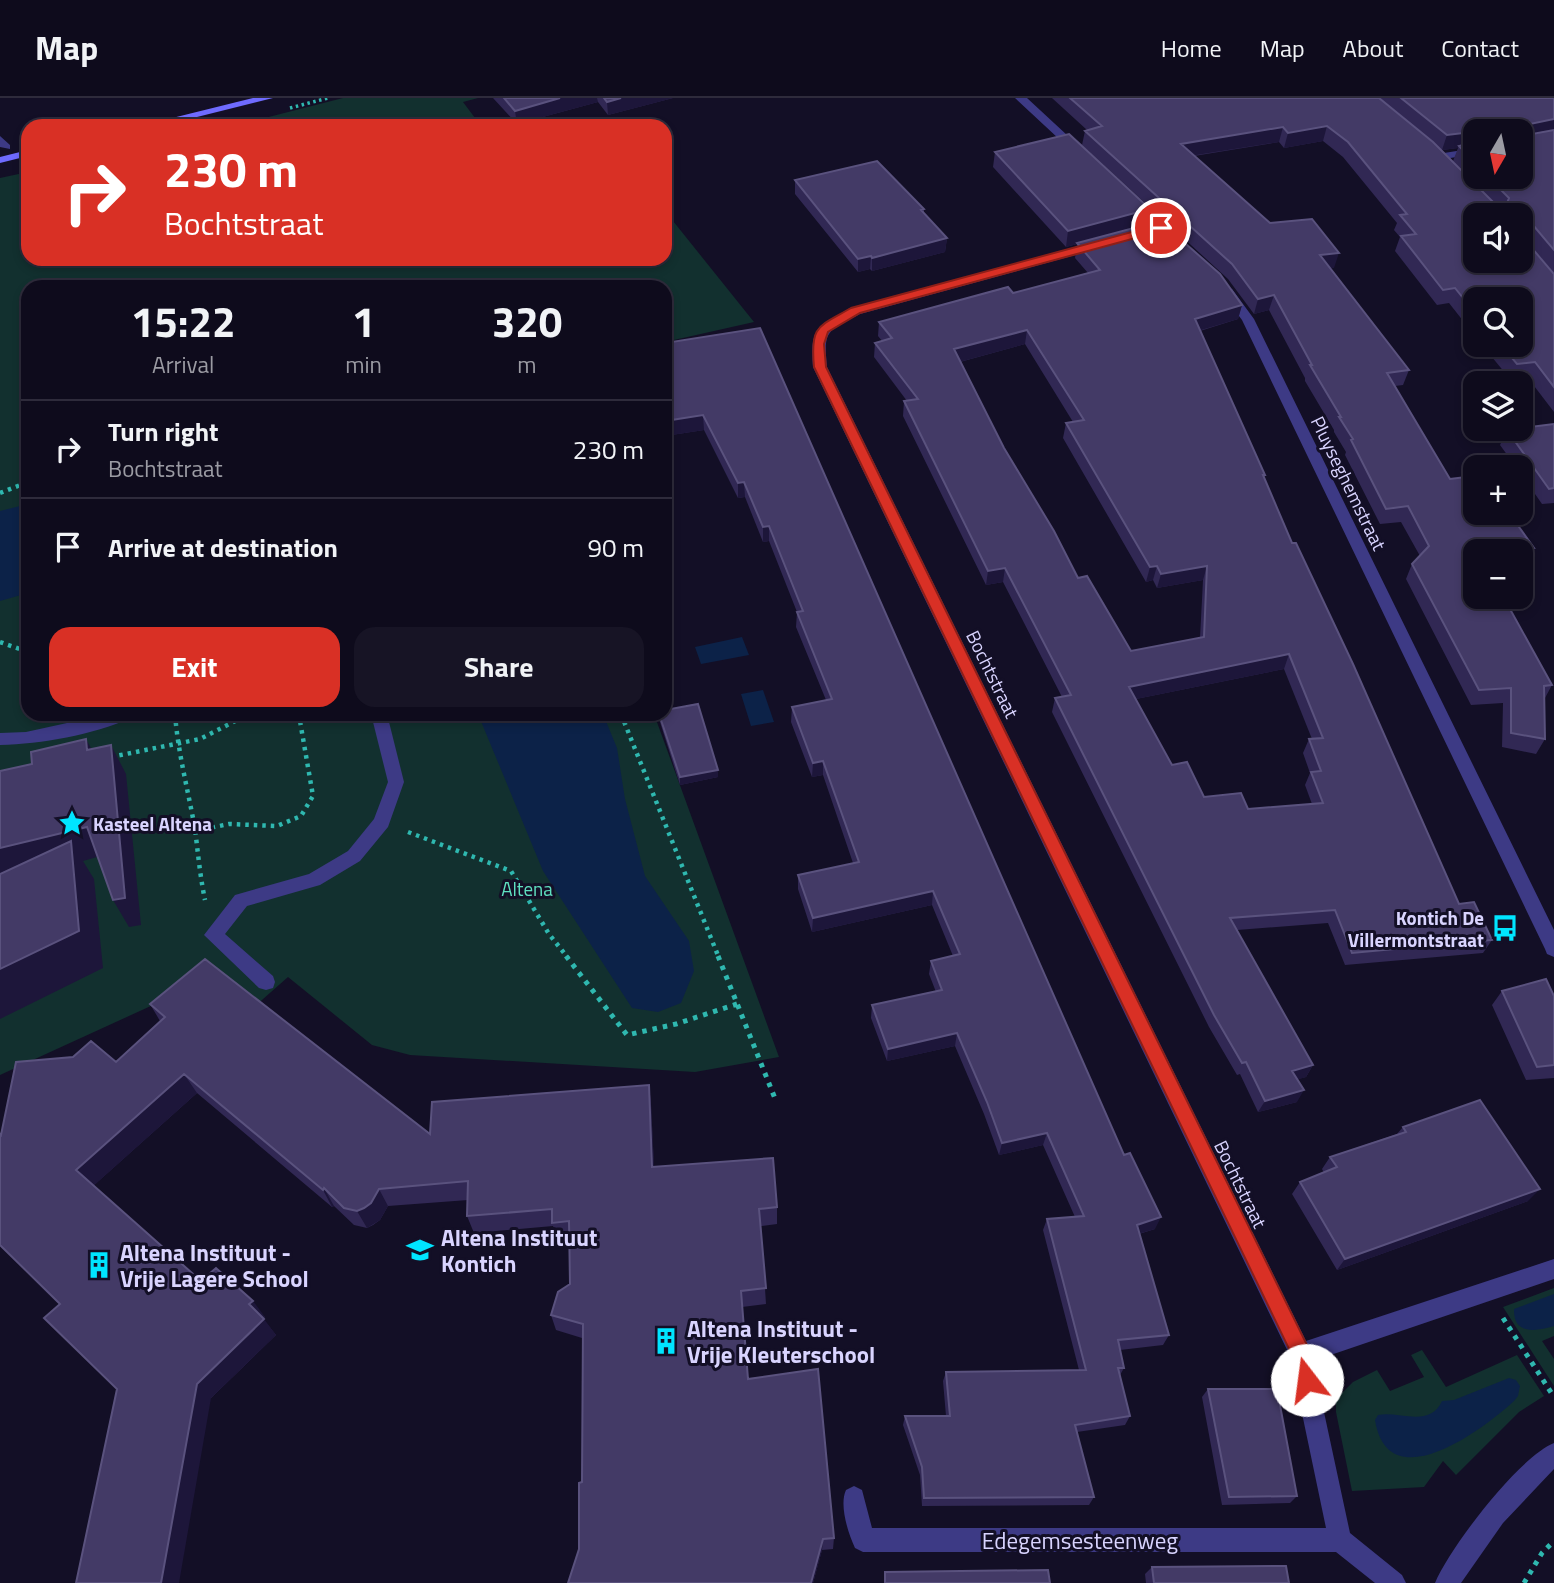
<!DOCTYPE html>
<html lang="en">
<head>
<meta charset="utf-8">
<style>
  :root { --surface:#0e0b1c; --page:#171425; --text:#f1f3f6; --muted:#9b9ba3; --line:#2e2b3b; --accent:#d93025 }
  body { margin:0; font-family:"Titillium Web",sans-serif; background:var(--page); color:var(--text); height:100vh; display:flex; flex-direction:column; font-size:26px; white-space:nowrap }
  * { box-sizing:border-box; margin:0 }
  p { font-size:23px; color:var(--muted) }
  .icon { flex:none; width:38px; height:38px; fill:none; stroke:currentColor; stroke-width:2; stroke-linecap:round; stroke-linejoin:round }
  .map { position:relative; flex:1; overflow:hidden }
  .drawer { position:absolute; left:21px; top:182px; width:651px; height:441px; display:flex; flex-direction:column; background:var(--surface); border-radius:21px; box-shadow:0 4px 10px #0003,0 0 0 2px var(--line) }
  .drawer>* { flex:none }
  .top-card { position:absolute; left:21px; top:21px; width:651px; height:147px; border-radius:21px; box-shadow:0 4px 10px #0003,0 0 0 2px var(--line); background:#d93025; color:#fff; overflow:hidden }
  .needle { width:46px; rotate:189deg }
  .buttons { position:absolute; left:1463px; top:21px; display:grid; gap:14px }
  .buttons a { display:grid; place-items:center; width:70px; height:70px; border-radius:14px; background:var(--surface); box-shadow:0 4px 10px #0003,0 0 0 2px var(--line); font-size:35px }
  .pin { position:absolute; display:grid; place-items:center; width:60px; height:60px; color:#fff; margin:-30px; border:4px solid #fff; border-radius:50%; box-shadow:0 2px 7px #0007 }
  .me { position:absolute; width:77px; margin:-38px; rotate:345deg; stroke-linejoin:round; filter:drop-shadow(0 0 5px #0008) }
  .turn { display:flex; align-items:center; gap:24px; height:147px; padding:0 28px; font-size:32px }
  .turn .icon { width:91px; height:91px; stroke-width:2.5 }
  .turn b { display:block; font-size:49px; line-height:60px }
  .eta { display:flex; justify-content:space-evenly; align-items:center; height:119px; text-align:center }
  .eta b { font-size:42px; font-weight:700; line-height:49px }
  .primary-button { display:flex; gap:14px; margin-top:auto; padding:14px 28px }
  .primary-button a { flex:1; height:80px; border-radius:21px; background:var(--accent); color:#fff; font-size:28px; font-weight:700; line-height:80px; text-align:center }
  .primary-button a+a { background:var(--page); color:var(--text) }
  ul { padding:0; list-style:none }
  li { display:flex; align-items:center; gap:21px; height:98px; padding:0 28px; border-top:2px solid var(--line) }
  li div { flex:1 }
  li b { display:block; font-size:26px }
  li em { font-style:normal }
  header { display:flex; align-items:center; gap:42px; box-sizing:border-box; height:98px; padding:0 35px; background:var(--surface); border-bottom:2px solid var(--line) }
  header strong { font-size:33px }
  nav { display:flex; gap:38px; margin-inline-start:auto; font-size:24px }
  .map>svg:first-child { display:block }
  .green { fill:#12302f }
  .water { fill:#0c2248 }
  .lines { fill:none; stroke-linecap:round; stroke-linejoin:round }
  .path-far2 { stroke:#2fb8b0; stroke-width:3.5; stroke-dasharray:2.5 3.5; stroke-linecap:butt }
  .path-far1 { stroke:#2fb8b0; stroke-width:4.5; stroke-dasharray:3.5 5; stroke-linecap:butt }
  .path { stroke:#2fb8b0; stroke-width:5; stroke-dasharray:4.5 6; stroke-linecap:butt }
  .street { fill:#3d3a85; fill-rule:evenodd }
  .secondary { fill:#6f6bff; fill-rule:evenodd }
  .wall { fill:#312854; fill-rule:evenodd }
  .shaded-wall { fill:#1d163a }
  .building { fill:#433a66; stroke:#5a527e; stroke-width:2; fill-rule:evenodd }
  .route { fill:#d93025; stroke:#8d1f18; stroke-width:2 }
  .labels { text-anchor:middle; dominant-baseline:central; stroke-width:6; stroke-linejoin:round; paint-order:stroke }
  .street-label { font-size:19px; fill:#d9d4ff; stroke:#130f26 }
  .poi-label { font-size:19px; font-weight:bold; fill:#d9d4ff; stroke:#130f26; text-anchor:start }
  .park-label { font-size:19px; fill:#5fe0c0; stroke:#130f26 }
  .near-poi-label { font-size:23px; font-weight:bold; fill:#d9d4ff; stroke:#130f26; text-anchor:start }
  .near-street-label { font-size:23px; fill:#d9d4ff; stroke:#130f26 }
</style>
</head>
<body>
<header>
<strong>Map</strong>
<nav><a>Home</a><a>Map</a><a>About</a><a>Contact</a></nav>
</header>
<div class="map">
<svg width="1554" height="1485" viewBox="0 0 1554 1485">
  <rect width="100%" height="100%" fill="#130f26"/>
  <path class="green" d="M343,0H478L463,4L481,28H234Z
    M28,74V161H665V113L754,224L665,244V189H28V616H654L779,959L695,974L410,957L372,947L288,879L253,910L212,880L0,977V80Z
    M1554,1190V1238L1542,1243L1554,1261V1288L1503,1209Z
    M1422,1252L1446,1289L1517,1257L1544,1298L1519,1314L1456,1377L1443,1363L1424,1389L1352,1393L1336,1314V1301L1353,1284L1377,1272L1390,1293L1424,1279L1411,1257Z"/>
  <path class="water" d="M28,406V495L0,503V413Z
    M742,539L749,557L701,566L695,549Z
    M763,592L774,624L751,628L741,596Z
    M478,616H603L617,650L625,701L645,778L689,843L694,873L681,905L658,914L632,910L543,773Z
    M1554,1196V1228C1537,1233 1513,1238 1514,1211Z
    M1509,1280L1516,1282L1520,1288L1518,1298L1514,1303C1484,1331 1388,1403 1375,1322L1378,1317C1400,1313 1430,1330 1442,1303L1454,1302Z"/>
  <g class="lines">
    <path class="path-far2" d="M290,10L328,0
      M99,28L121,23"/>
    <path class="path-far1" d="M0,395L28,384
      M0,544L28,554
      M175,616C178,655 188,692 195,731C198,755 200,778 205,802
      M621,616L719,860
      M111,659L200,641L249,616
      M195,733L229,726L277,728L301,718L313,698L300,623L294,616
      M408,734L511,773L549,836L568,860"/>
    <path class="path" d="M566,858L627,937L676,926L737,906
      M718,858L776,1003
      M1503,1220L1554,1299
      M1524,1485L1542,1455L1554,1443"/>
    <path class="street" d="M1015,0H1027L1081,50V54H1073Z
      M0,38L10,47V51L0,49Z
      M1475,50V56L1438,62L1432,59L1438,56Z
      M1131,98L1176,137V143H1168L1127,105V99Z
      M1097,143L1101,144V150L860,216C828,234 823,230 827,269L1306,1243L1554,1161V1181L1313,1263L1350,1435L1402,1477L1406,1485H1375L1336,1454H863L855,1450C848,1435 839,1407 846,1392L854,1388L862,1392L872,1430H1326L1290,1258L813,269C810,228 817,230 850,210Z
      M1227,190L1232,191L1254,221L1554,832V859L1547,856L1545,851L1242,222L1221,194Z
      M108,616H133L131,620C92,637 42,646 0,647V635L26,634Z
      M371,616H387L404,684L388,729L360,763L320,787L247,808L225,836L273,878L275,884L273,890L266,892L259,890L204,837L235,797L309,776L348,753L374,721L388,684Z
      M1554,1345V1371L1503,1425L1461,1485H1435C1450,1449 1519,1359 1554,1345Z"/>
    <path class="secondary" d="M253,0H273L161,28H140Z
      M28,52V58L0,65V59Z"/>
  </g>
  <path class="wall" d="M493,0H673L608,17L598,4L517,26Z
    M1052,0H1554V175L1526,142L1554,176V314L1528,280L1510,281L1482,247H1521L1475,201V238L1449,205L1437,207L1395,153L1400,139L1394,132L1397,125L1343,59L1323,43L1284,50L1279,44L1194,58L1270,125L1334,170H1330L1409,272L1403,287L1395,288L1450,381L1534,450L1526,465L1521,466V453H1475L1516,501L1510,512L1552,587L1545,600V641L1536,656L1502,649L1503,605L1471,607L1406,481L1412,466L1420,458L1401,424L1380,426L1345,357L1346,354L1334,334V332L1305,283V280L1269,212L1254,216L1228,181L1082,47L1085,33L1087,32ZM1475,33H1521V79H1475ZM1458,50L1453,63L1474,85L1442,52Z
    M995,54L1147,126L1242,207L1238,221L1200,233L1265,377L1264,380L1292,445L1459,806L1492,842L1483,855L1345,867L1328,825L1237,832L1313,967L1306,979L1298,981L1297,1004L1258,1014L1240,976L1237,977L1209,929L1052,614L1055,600L1062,599L1003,484L986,487L903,318L904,303H907L874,259L875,245L882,243L878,238L879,224L1013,195L1088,175L1075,160L1077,146L1066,149L993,69ZM1025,246L1073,324L1066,325L1063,340L1146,484L1153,482L1157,490L1203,482L1200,540L1131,553L1078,480L1004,350L960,264ZM1284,571L1312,641H1309L1303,655L1310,675L1305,687L1312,706L1248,711L1204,699L1172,667L1136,601Z
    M795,82L924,111V115L947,140L945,154L872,173L870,171L858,174L795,96Z
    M760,230L1155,1131L1139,1136L1169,1237L1163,1247L1120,1252L1124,1270L1120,1277L1130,1318L1125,1327L1077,1334L1094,1399L1089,1407L922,1408L920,1377L903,1327L905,1318H946L943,1283L946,1274L1079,1272L1043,1132L1047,1121L1075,1119L1043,1047L999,1057L984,1016L955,948L887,963L871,920L872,907L936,894L929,876L931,863L953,858L932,807L812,834L798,791V777L853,765L823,677L812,679L791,624L792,609L826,602L796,529L797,514L769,443L763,444L745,399L738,400L704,332L665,338V245Z
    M1554,326V405L1542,406L1521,376V369H1516L1500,347L1507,332Z
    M658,616H665L718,672V679L680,687L659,621Z
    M1502,893L1554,898V980L1526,982L1492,907Z
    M150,906L430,1036L649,987L651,1006L654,1069L777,1109V1126L761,1128L766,1206L742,1209L748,1281L834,1440L833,1451L822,1452L813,1485H568L579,1451L582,1384V1240L556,1232L551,1217L570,1186L569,1140L557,1141L553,1128L474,1135L467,1118L468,1102L388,1108L380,1122L373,1127L367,1130L354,1127L334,1108L332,1109L197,995L93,1088L201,1183L265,1219L263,1221L276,1237L211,1300L117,1291L60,1206L1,1037L116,964L160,923Z
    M1403,1029L1528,1103L1337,1172L1292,1096L1300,1084L1324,1075L1322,1071L1330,1059L1397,1036Z
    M1208,1291L1297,1398L1290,1405L1222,1407L1202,1299Z
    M1152,1469L1289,1485H1146L1145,1476Z"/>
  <path class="shaded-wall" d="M560,0H597L598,4L517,26L515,13Z
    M621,0H673L608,17L607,4Z
    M1554,21V33L1521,41L1525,27Z
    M1327,28L1323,43L1284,50L1288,35Z
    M1283,29L1279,44L1177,60L1181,46Z
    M1475,33V46L1459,48L1458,50L1442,52L1447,37Z
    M1150,111L1147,127L1066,149L1068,133Z
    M947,140L945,154L872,173V160Z
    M1339,155L1334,170L1315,172L1320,157Z
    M871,158L870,171L858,174V161Z
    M1274,197L1269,212L1254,216L1258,201Z
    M1242,207L1238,221L1191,235L1195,221Z
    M1027,232L1025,246L952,266L954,251Z
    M703,317L704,332L665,338V323Z
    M744,384L745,399L738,400V385Z
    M769,428V443L763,444V429Z
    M1157,468L1153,482L1146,484L1150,469Z
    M1207,468L1203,482L1157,490L1161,476Z
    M1005,470L1003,484L986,487L988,473Z
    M1289,556L1284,571L1126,603L1129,589Z
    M86,641L102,670L87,652Z
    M111,647L126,676L141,827L129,829L113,802Z
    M823,663V677L812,679L813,665Z
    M718,672V679L680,687V679Z
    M87,729L104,757L83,763L94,781L103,870L0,921V750Z
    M933,793L932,807L812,834L813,820Z
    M957,935L955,948L887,963L888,951Z
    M1313,967L1306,979L1286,985L1292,973Z
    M184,976L197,995L91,1090L76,1072Z
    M649,987L651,1006L655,1087L652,1069Z
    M1304,992L1297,1004L1258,1014L1265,1003Z
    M1047,1035L1043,1047L999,1057L1002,1045Z
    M324,1090L334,1108L332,1109L323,1092Z
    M379,1091L388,1108L380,1122L367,1130L357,1113Z
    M1540,1091L1528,1103L1337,1172L1345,1161Z
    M1161,1119L1155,1131L1131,1138L1137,1127Z
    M253,1203L265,1219L262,1222L249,1206Z
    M264,1221L276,1237L211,1300L179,1485H161L197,1286Z
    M823,1441L822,1452L813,1485H811Z"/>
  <path class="building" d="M504,0H560L515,13Z
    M604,0H621L607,4Z
    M1070,0H1379L1433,44L1493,104L1507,105L1509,100L1488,79H1521V33H1480L1447,37L1401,0H1554V21L1525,27L1524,34L1527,37L1554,32V152L1533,127L1526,126L1525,142L1554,176V289L1535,264L1517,266L1501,247H1521V201H1475V215L1455,190L1443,192L1401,138L1416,136L1400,117L1407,116L1348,44L1327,28L1288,35L1283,29L1181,46L1270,125L1312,121L1339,155L1320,157L1409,272L1387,275L1450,381L1475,378V415H1509L1534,450L1512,453H1475V499H1514L1516,501L1505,502L1552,587L1544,588L1545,641L1511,635V590L1479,592L1412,466L1429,448L1408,408L1386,411L1351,342L1353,341L1339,319H1341L1310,267H1312L1274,197L1258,201L1232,166L1085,33L1102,28ZM1475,117H1521V163H1475Z
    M1069,36L1150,111L1068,133L995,54Z
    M1475,44V65L1459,48Z
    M877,63L924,111L921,112L947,140L872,160L871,158L858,161L795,82Z
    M1160,123L1220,176L1242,207L1195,221L1265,377H1263L1292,445H1296L1353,566L1459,806L1474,804L1492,842L1352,855L1335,812L1230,820L1313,967L1292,973L1304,992L1265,1003L1246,964L1242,965L1214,917L1055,600L1071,597L1005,470L988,473L904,303L918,301L875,245L892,240L879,224L1008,189L1013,195L1100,172L1077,145ZM1027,232L1084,322L1066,325L1150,469L1157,468L1161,476L1207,468L1204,539L1131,553L1087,478L1078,480L1054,433L1004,350L954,251ZM1289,556L1323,640L1309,641L1321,673L1311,674L1323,705L1248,711L1241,695L1204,699L1187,664L1172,667L1129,589Z
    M760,230L1124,1057L1130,1055L1161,1119L1137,1127L1169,1237L1118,1242L1124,1270H1118L1130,1318L1075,1327L1094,1399L924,1400L922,1369L905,1318H950L946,1274L1086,1272L1047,1121L1084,1118L1047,1035L1002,1045L987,1004L957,935L888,951L872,907L942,892L931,863L960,856L933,793L813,820L798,777L859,764L823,663L813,665L792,609L832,601L797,514L803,513L769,428L763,429L744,384L738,385L703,317L665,323V245Z
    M1554,326V390L1549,391L1507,332Z
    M698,606L718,672L680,679L659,616H665V612Z
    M86,641L87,652L111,647L125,800L113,802L87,729L0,750V673L32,666L31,654Z
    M71,743L79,833L0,871V776Z
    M205,861L430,1036L432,1004L649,987L652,1069L773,1060L777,1109L759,1111L766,1190L741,1193L748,1281L818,1271L834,1440L823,1441L811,1485H568L579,1451V1385L582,1384L583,1226L551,1217L558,1194L570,1186L569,1123L552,1125V1111L467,1118L468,1083L379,1091L371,1105L364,1110L357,1113L344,1110L324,1090L323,1092L184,976L76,1072L201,1183L216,1170L253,1203L249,1206L264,1221L197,1286L161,1485H76L117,1291L44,1220L60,1206L0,1147V1036L1,1037L16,964L73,959L91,943L116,964L165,919L150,906Z
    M1546,881L1554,898V967L1537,969L1502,893Z
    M1480,1002L1540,1091L1345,1161L1300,1084L1337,1069L1330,1059L1406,1034L1403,1029Z
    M1208,1291H1277L1297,1398L1229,1399Z
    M1286,1468L1289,1485H1154L1152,1469Z
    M1048,1472L1050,1485H885V1474Z"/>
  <path class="route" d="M1161,126L1167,130L1165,132L860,215L828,234L824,246L826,269L1308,1249L1317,1282L1314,1289L1307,1292L1300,1289L1292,1257L814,269C810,227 818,229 851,210Z"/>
  <defs>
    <symbol id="sight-bare" viewBox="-9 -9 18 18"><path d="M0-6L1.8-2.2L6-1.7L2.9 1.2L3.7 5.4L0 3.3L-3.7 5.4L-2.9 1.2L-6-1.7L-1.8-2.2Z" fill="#00e5ff" stroke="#130f26" stroke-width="2.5" paint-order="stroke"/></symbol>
    <symbol id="bus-bare" viewBox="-9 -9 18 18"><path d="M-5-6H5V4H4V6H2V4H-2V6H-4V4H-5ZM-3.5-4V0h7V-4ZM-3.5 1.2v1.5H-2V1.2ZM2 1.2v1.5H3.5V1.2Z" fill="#00e5ff" stroke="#130f26" stroke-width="2.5" paint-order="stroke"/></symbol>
    <symbol id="school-bare" viewBox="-9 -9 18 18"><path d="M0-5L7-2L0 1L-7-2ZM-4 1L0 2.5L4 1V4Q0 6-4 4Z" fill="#00e5ff" stroke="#130f26" stroke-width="2.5" paint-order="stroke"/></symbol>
    <symbol id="building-bare" viewBox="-9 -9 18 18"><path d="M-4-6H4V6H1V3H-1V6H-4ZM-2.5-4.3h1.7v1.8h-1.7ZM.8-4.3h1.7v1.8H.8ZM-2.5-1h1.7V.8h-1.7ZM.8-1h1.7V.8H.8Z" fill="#00e5ff" stroke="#130f26" stroke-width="2.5" paint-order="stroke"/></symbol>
  </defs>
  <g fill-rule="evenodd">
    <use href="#sight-bare" x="53" y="706" width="38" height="38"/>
    <use href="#bus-bare" x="1486" y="811" width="38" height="38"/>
    <use href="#school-bare" x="401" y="1133" width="38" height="38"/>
    <use href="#building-bare" x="80" y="1148" width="38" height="38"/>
    <use href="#building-bare" x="647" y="1224" width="38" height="38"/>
  </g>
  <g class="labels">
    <g class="street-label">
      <text transform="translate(1349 385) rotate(64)">Pluyseghemstraat</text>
      <text transform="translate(993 576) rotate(64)">Bochtstraat</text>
      <text transform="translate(1241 1086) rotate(64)">Bochtstraat</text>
    </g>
    <g class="poi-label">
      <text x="93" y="725">Kasteel Altena</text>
      <text x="1484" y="819" text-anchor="end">Kontich De<tspan x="1484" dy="22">Villermontstraat</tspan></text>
    </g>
    <g class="park-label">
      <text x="527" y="790">Altena</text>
    </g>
    <g class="near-poi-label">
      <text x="441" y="1139">Altena Instituut<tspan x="441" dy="26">Kontich</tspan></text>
      <text x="120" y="1154">Altena Instituut -<tspan x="120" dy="26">Vrije Lagere School</tspan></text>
      <text x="687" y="1230">Altena Instituut -<tspan x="687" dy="26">Vrije Kleuterschool</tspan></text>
    </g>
    <g class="near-street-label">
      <text x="1080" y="1442">Edegemsesteenweg</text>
    </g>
  </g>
</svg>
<div class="buttons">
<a><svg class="needle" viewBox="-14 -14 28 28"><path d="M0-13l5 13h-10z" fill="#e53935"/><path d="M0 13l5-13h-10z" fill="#9b9ba3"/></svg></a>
<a><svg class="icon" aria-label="sound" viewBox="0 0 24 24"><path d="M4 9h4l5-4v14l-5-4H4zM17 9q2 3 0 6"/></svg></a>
<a><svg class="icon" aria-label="search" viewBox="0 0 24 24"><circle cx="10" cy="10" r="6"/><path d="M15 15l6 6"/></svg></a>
<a><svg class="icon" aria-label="layers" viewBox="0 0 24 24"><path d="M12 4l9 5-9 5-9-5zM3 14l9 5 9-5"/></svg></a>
<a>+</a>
<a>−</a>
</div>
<div class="pin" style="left:1161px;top:130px;background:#d93025"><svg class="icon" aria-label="arrive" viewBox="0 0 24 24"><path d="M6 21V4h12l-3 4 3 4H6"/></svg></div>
<svg class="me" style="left:1307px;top:1282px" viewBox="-20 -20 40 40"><circle r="19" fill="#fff"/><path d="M0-13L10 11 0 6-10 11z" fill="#d93025"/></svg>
<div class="top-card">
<div class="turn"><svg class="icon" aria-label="right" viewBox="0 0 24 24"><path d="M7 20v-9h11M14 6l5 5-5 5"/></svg><div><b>230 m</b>Bochtstraat</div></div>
</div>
<section class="drawer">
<div class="eta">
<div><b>15:22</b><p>Arrival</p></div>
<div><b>1</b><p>min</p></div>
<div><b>320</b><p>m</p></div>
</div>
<ul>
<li><svg class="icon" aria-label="right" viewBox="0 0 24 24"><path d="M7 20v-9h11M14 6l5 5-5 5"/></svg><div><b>Turn right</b><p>Bochtstraat</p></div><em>230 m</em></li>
<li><svg class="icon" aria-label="arrive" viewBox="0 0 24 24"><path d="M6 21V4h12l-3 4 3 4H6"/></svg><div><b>Arrive at destination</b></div><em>90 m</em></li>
</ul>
<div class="primary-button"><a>Exit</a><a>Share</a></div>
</section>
</div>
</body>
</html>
